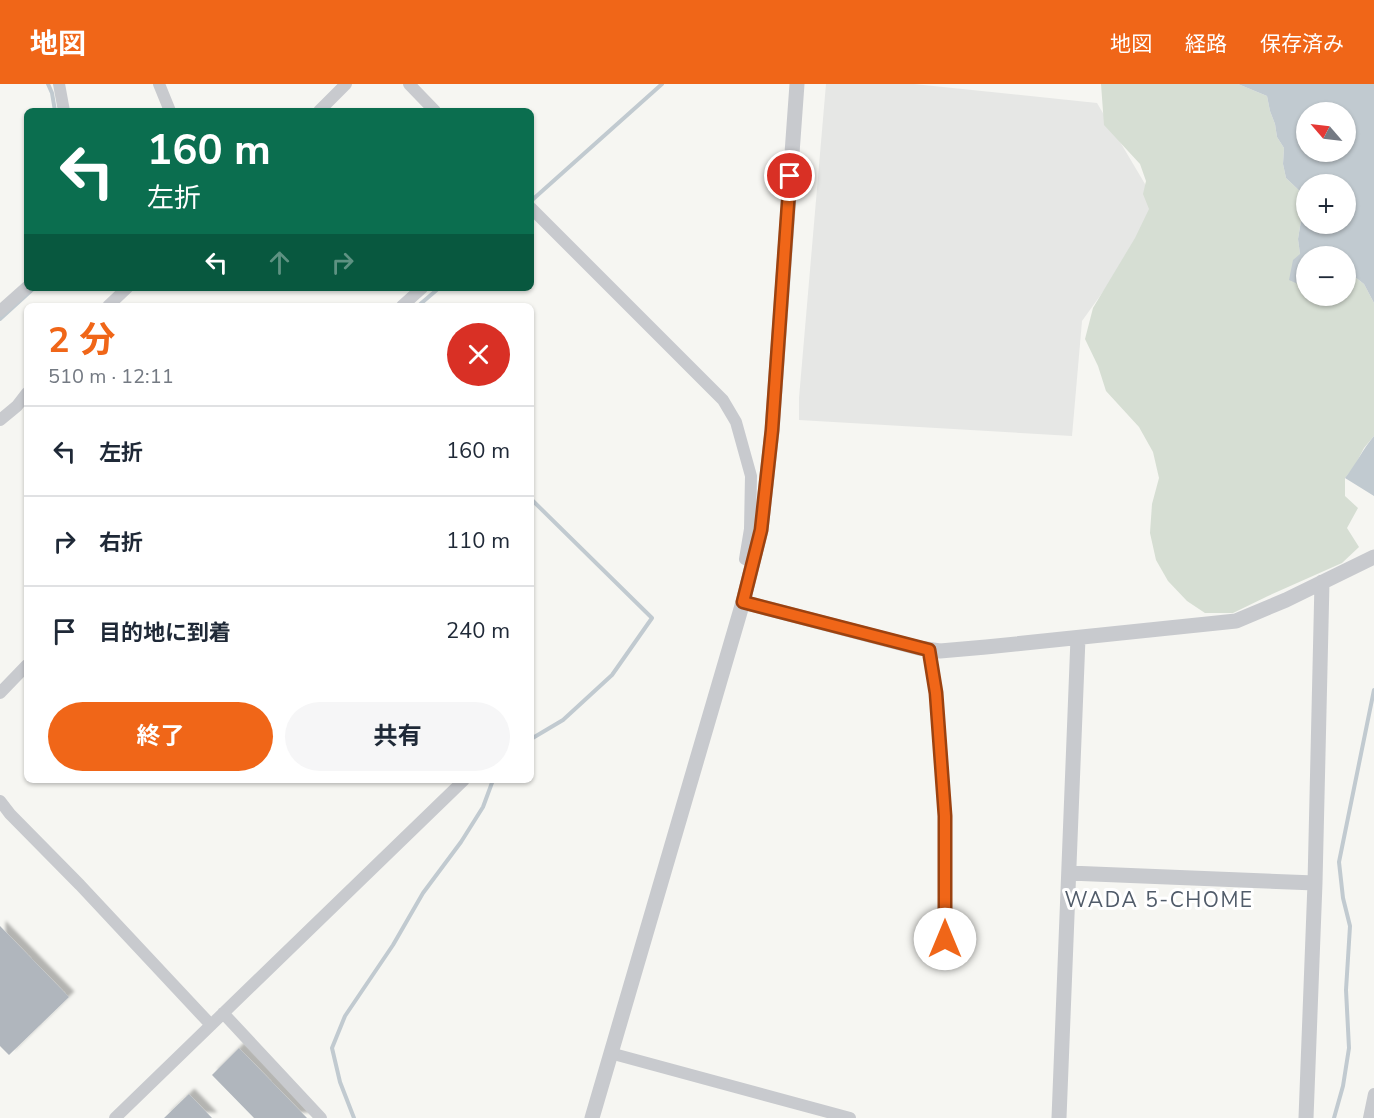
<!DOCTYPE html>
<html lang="ja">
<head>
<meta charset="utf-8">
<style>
  :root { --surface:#fff; --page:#f6f6f7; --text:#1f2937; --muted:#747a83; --line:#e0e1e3; --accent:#f06618 }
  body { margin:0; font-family:"Nunito Sans","Noto Sans JP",sans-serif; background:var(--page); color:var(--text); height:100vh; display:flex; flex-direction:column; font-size:22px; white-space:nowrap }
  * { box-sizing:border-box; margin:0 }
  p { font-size:20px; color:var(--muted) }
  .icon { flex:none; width:33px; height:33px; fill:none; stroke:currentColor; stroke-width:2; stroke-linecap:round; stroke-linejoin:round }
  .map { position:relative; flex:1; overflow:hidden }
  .details { position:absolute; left:24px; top:219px; width:510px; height:480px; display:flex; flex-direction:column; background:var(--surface); border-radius:9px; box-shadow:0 2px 4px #0004 }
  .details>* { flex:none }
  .top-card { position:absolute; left:24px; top:24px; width:510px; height:183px; border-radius:9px; box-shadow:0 2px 4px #0004; background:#0b6e4f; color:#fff; overflow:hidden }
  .needle { width:39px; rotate:298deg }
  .tools { position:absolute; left:1296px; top:18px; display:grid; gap:12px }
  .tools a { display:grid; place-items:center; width:60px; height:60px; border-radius:50%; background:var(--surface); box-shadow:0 2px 4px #0004; font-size:30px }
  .pin { position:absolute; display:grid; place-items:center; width:51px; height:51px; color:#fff; margin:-26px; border:3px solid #fff; border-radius:50%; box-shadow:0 2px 6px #0007 }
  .me { position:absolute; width:66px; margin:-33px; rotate:0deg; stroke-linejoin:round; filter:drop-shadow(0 0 4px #0008) }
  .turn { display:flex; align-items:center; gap:21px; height:126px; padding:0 24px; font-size:27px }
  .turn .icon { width:78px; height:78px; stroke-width:2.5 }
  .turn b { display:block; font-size:42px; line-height:51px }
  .lanes { display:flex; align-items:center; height:57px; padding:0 24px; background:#0003; justify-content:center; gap:30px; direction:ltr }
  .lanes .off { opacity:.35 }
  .round { display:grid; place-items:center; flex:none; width:63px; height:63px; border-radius:32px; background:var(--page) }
  .headline { display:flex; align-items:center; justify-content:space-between; height:102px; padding:0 24px }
  h1 { font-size:36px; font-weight:700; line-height:45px; color:var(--accent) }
  .button { display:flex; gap:12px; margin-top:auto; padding:12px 24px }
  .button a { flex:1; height:69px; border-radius:36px; background:var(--accent); color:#fff; font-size:24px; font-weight:700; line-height:69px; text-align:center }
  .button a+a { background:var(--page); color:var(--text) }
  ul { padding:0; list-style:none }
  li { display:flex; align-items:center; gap:18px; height:90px; padding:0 24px; border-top:2px solid var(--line) }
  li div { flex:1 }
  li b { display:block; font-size:22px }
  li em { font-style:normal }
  header { display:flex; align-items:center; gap:36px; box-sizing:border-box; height:84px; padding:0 30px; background:var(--accent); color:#fff }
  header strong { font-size:28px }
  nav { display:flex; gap:33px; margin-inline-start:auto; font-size:21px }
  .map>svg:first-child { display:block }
  .built { fill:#e6e7e5 }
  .green { fill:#d6ded3 }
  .water { fill:#c1cad0; fill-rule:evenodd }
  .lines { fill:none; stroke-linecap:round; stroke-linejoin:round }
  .stream { stroke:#c1cad0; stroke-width:4 }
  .building { fill:#b0b6bd; filter:url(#shadow) }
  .minor { stroke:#c8cace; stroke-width:12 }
  .tertiary { stroke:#c8cace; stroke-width:15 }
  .route-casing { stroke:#9c4210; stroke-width:15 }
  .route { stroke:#f06618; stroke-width:10 }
  .labels { text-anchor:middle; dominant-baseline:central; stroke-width:6; stroke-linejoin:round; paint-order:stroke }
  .neighbourhood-label { font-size:21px; letter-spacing:1.5px; fill:#515c6a; stroke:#fff }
</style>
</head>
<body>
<header>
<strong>地図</strong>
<nav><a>地図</a><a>経路</a><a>保存済み</a></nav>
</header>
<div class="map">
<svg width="1374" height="1034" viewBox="0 0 1374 1034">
  <defs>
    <filter id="shadow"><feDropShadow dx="5.5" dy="-5.5" stdDeviation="1.5" flood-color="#0004"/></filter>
  </defs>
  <rect width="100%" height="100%" fill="#f6f6f2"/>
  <path class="built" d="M826,0H914L1097,19L1161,127L1082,237L1072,352L799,336V314Z"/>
  <path class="green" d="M1101,0H1238L1267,12L1270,27L1275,40L1277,53L1284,64L1283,80L1286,94L1305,112L1298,155L1300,170L1298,200L1306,194V212H1346V186L1364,200L1374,219V352L1364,364L1354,383L1345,394V412L1358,424L1347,444L1359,463L1342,479L1268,512L1233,529H1205L1187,517L1168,497L1156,476L1150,449L1152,420L1159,394L1153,368L1139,343L1106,307L1098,282L1085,255L1093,224L1135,154L1149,125L1143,110L1146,97L1140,80L1104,41Z"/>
  <path class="water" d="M1238,0H1374V219L1364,200L1346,186V172H1306V194L1298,200L1289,196L1293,176L1300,170L1298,155L1305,112L1286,94L1283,80L1284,64L1277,53L1275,40L1270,27L1267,12ZM1306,28H1346V68H1306ZM1306,100H1346V140H1306Z
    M1374,352V412L1345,394C1356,380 1363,365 1374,352Z"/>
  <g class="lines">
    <path class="stream" d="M48,0L52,9L55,27
      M531,117L662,0
      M418,222L439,204
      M0,235L34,204
      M531,415L652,534L612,591L563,636L531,655
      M354,1034L340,998L332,964L345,932L393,861L423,809L461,758L483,723L493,696
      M1334,1034L1343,1002L1349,964L1346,906L1350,842L1343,814L1339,778L1374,606"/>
  </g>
  <path class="building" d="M0,842L69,913L9,971L0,962Z
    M239,964L307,1034H254L212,991Z
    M189,1010L212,1034H164Z"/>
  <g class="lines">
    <path class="minor" d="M59,0L64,27
      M159,0L170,27
      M409,0L435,27
      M319,27L346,0
      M531,124L723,316L736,338L751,392L750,445L745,475L752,478
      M108,222L127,204
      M402,222L422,204
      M0,227L27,203
      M0,336L17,322L27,309
      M929,565L936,609L945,732V855
      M0,609L27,581
      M0,717L10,730L80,801L211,941
      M223,929L321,1034
      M610,969L850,1034
      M115,1034L464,696
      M1369,1034L1374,1010"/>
    <path class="tertiary" d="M743,518L919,564L940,567L986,563L1236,537L1286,516L1374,473
      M1069,789L1315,799
      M592,1034L743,518L761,446L772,347L797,0
      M1059,1034L1078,554
      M1306,1034L1315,799L1322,498"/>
  </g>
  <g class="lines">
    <defs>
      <path id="route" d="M790,92L772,346L761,446L743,518L929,566L936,609L945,732V855"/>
    </defs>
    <use href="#route" class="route-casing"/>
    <use href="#route" class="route"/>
  </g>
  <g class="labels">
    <g class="neighbourhood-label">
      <text x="1159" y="816">WADA 5-CHOME</text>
    </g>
  </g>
</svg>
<div class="tools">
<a><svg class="needle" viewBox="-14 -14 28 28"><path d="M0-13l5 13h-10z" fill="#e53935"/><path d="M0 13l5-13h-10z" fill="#747a83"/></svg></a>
<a>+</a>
<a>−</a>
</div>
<div class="pin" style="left:790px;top:92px;background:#d93025"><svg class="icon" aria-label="arrive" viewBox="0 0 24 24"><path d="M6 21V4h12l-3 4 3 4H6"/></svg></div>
<svg class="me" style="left:945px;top:855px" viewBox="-20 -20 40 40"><circle r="19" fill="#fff"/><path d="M0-13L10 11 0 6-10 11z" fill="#f06618"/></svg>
<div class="top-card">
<div class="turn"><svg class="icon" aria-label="left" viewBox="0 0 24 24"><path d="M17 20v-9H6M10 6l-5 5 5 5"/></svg><div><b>160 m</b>左折</div></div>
<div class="lanes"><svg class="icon" aria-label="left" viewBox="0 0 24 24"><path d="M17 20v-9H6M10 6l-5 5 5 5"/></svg><svg class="icon off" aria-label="ahead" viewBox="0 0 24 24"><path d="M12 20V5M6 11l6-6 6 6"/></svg><svg class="icon off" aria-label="right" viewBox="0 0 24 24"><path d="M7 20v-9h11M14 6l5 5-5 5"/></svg></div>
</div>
<section class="details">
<div class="headline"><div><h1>2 分</h1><p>510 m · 12:11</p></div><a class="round" style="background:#d93025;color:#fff"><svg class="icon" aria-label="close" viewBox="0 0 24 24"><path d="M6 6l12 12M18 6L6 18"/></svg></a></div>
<ul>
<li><svg class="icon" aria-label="left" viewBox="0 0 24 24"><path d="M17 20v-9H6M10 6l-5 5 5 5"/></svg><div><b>左折</b></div><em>160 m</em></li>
<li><svg class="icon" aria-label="right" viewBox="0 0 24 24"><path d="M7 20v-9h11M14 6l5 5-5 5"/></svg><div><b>右折</b></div><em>110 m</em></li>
<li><svg class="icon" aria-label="arrive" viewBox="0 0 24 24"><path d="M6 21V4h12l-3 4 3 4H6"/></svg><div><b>目的地に到着</b></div><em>240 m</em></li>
</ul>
<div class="button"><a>終了</a><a>共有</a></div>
</section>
</div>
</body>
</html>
